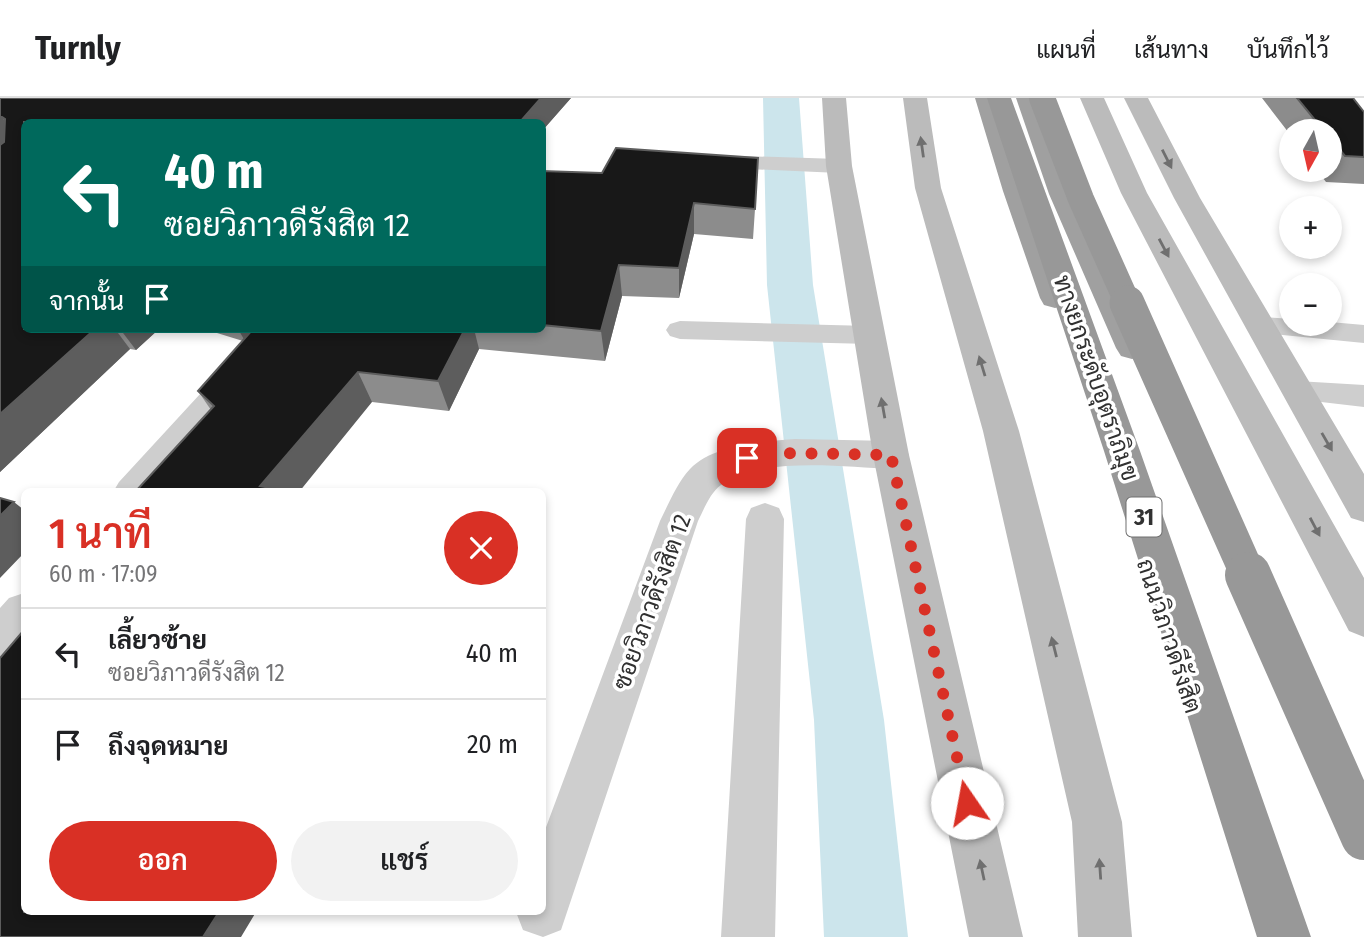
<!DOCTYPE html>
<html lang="th">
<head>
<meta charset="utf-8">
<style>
  :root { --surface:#fff; --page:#f2f2f2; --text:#202124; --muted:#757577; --line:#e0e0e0; --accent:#d93025 }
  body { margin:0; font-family:"Fira Sans Condensed",Sarabun,sans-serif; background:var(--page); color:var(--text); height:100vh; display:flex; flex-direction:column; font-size:26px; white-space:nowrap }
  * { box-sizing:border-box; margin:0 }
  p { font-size:23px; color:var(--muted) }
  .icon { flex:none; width:38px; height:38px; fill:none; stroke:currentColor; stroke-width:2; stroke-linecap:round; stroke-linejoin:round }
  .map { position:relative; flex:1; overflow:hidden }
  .sheet { position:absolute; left:21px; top:390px; width:525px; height:427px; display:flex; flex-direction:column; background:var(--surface); border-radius:10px; box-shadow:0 4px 10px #0003 }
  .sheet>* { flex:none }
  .banner { position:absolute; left:21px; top:21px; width:525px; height:214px; border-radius:10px; box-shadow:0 4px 10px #0003; background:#00695c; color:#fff; overflow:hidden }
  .needle { width:46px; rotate:188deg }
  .controls { position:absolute; left:1279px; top:21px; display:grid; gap:14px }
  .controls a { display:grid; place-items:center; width:63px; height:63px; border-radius:50%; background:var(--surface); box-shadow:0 4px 10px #0003; font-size:35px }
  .pin { position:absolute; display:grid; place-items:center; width:60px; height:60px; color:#fff; margin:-30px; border-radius:14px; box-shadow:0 4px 10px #0006 }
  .me { position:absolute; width:77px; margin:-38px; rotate:348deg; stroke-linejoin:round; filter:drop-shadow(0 0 5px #0008) }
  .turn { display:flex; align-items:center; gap:24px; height:147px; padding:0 28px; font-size:32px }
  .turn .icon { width:91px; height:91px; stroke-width:2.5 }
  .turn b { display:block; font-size:49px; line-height:60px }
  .then { display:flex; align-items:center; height:66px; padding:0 28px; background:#0003; gap:14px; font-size:26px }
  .round { display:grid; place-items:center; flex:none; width:74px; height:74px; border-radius:37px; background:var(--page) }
  .head { display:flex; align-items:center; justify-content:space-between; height:119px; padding:0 28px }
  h1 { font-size:42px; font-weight:600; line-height:52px; color:var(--accent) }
  .button { display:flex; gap:14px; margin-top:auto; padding:14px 28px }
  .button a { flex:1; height:80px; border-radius:42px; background:var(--accent); color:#fff; font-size:28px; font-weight:600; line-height:80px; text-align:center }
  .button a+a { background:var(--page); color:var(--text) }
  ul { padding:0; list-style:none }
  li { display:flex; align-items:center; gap:21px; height:91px; padding:0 28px; border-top:2px solid var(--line) }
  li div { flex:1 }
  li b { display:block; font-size:26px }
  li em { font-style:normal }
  header { display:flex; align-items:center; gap:42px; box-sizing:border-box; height:98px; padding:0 35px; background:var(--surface); border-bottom:2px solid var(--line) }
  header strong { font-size:33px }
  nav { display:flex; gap:38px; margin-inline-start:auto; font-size:24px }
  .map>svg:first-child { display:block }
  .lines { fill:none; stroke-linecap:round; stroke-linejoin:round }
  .canal { fill:#cce5ec; fill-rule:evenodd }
  .service { fill:#cecece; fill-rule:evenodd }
  .minor { fill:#cecece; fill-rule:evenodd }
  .secondary { fill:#bbb; fill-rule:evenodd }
  .trunk { fill:#a0a0a0; fill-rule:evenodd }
  .motorway { fill:#989898; fill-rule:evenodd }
  .motorway-bridge-far2 { stroke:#989898; stroke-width:26 }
  .motorway-bridge-far1 { stroke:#989898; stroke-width:35 }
  .motorway-bridge { stroke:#989898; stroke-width:46 }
  .wall { fill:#8c8c8c }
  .shaded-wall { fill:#5d5d5d }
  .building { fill:#181818; stroke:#5d5d5d; stroke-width:2 }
  .oneway { fill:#6f6f6f }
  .route { stroke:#d93025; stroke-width:12; stroke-dasharray:0 21.6 }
  .labels { text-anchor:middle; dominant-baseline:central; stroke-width:7; stroke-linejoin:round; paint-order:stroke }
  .shield { fill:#fff; stroke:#6f6f6f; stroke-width:2 }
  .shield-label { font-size:23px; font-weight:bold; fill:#313131 }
  .street-label { font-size:24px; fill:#313131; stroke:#fff }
</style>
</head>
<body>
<header>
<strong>Turnly</strong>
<nav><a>แผนที่</a><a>เส้นทาง</a><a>บันทึกไว้</a></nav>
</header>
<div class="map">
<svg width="1364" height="839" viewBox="0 0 1364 839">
  <rect width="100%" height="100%" fill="#fff"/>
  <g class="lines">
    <path class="canal" d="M763,0H799L813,187L884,622L908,839H824L814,622L767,187Z"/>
    <path class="service" d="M712,57L839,61L847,63L850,68L847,73L839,75L704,69L701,64L704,59Z
      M1263,219L1292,221V226L1330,224L1364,227V245L1253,234L1249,228L1253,222Z
      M680,223L870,228L880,231L884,237L880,243L870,246L680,241L670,238L666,232L670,226Z
      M1297,283L1364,287V309L1287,300L1282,293L1287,286Z"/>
    <path class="minor" d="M260,231H294L155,394H113L119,384Z
      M795,341L891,343L904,347L909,357L904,367L891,371C846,369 758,358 721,387C710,395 704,411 698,423L561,832L543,839L523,832L516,814H542V740L660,423C669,405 677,385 690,371C712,347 764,343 795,341Z
      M765,405L779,410L784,421L775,839H721L746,421L751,410Z
      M24,495V543L15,555L0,560V510L9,500Z"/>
    <path class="secondary" d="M822,0H846L852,68L909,357L1023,839H969L873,357L826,68Z
      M903,0H927L941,90L1019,333L1122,724L1132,839H1078L1072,724L983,333L915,90Z
      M1080,0H1104L1147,95L1364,480V539L1349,533L1121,95Z
      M1124,0H1148L1200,100L1364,376V424L1351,420L1174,100Z"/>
    <path class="trunk" d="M975,0H999L1029,93L1070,200L1066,207L1055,210L1044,207L1040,200L1003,93Z
      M1016,0H1040L1075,96L1148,250L1143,258L1132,261L1121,258L1116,250L1049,96Z"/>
    <path class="motorway" d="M987,0H1011L1140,353L1311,839H1257L1104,353Z"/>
    <path class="motorway-bridge-far2" d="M1042,0L1081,101L1128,206"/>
    <path class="motorway-bridge-far1" d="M1127,205L1249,479"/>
    <path class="motorway-bridge" d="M1248,477L1364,739"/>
  </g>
  <path class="wall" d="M0,0H571L542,33L24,231H159L136,252L130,251L0,374Z
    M1262,0H1353L1364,14V86L1326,84L1317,72H1330V33H1292V39Z
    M542,73L755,111L753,141L694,136L679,200L622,198L605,263L479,251L449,313L372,304L211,312L198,293L243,243L204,231H542Z"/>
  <path class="shaded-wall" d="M541,0H571L542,33V24H520Z
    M0,19H2L23,49L0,63Z
    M694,105V136L679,200V170Z
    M619,167L622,198L605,263L601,233Z
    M95,231H115L130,251L0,374V316Z
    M120,231H159L136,252Z
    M238,231H257L245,243Z
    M465,231H474L479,251L449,313L438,283Z
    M358,274L372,304L299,394H264L260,388Z
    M14,404L24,412V455L0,480V418Z
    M219,814H256L241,839H203Z"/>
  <path class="building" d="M0,0H541L520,24H24V231H95L0,316V47L4,44L5,21L2,19H0Z
    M1297,0H1353L1364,14V59L1345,58L1330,40V33H1324Z
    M616,50L758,60L755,111L694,105L679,170L619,167L601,233L542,227V73L602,75Z
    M253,231H465L438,283L358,274L260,388L292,394H135L214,308L198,293Z
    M0,400L14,404L0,418Z
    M24,532V814H219L203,839H0V560Z"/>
  <defs><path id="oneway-solid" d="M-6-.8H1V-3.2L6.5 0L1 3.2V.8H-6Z" transform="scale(1.75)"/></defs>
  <g class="oneway">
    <use href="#oneway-solid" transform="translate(922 49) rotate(-98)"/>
    <use href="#oneway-solid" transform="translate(1167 61) rotate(63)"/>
    <use href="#oneway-solid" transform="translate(1164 150) rotate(62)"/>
    <use href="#oneway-solid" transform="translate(982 268) rotate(-107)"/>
    <use href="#oneway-solid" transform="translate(883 310) rotate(-100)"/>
    <use href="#oneway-solid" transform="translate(1327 344) rotate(60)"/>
    <use href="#oneway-solid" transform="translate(1315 429) rotate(62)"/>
    <use href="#oneway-solid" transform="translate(1054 549) rotate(-104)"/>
    <use href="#oneway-solid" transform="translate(1100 771) rotate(-94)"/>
    <use href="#oneway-solid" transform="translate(982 772) rotate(-102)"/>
  </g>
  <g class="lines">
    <path class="route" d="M747,360L792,355L891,357L967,705"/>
  </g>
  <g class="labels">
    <rect class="shield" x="1126.5" y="399.5" width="35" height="39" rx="5"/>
    <g class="shield-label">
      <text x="1144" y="419">31</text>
    </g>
    <g class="street-label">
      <text transform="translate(1096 280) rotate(71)">ทางยกระดับอุตราภิมุข</text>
      <text transform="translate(652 504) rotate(-70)">ซอยวิภาวดีรังสิต 12</text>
      <text transform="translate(1169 538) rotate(72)">ถนนวิภาวดีรังสิต</text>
    </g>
  </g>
</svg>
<div class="controls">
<a><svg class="needle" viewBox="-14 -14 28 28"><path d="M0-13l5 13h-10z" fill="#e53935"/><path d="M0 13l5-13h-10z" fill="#757577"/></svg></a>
<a>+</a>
<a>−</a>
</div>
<div class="pin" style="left:747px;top:360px;background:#d93025"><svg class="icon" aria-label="arrive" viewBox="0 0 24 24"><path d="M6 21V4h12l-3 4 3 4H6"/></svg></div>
<svg class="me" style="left:967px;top:705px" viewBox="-20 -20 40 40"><circle r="19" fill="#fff"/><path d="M0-13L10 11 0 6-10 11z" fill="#d93025"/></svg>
<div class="banner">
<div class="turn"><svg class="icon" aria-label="left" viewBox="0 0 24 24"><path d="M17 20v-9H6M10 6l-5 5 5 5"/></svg><div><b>40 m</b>ซอยวิภาวดีรังสิต 12</div></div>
<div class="then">จากนั้น<svg class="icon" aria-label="arrive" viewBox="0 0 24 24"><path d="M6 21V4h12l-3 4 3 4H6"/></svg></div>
</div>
<section class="sheet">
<div class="head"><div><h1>1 นาที</h1><p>60 m · 17:09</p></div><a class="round" style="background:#d93025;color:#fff"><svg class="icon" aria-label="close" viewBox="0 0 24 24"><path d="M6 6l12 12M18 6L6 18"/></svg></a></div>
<ul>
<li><svg class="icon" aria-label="left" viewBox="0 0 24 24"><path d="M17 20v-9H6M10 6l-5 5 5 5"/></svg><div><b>เลี้ยวซ้าย</b><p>ซอยวิภาวดีรังสิต 12</p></div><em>40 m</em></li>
<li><svg class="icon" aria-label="arrive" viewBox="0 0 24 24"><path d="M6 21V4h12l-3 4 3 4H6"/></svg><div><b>ถึงจุดหมาย</b></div><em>20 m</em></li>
</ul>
<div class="button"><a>ออก</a><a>แชร์</a></div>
</section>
</div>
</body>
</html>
